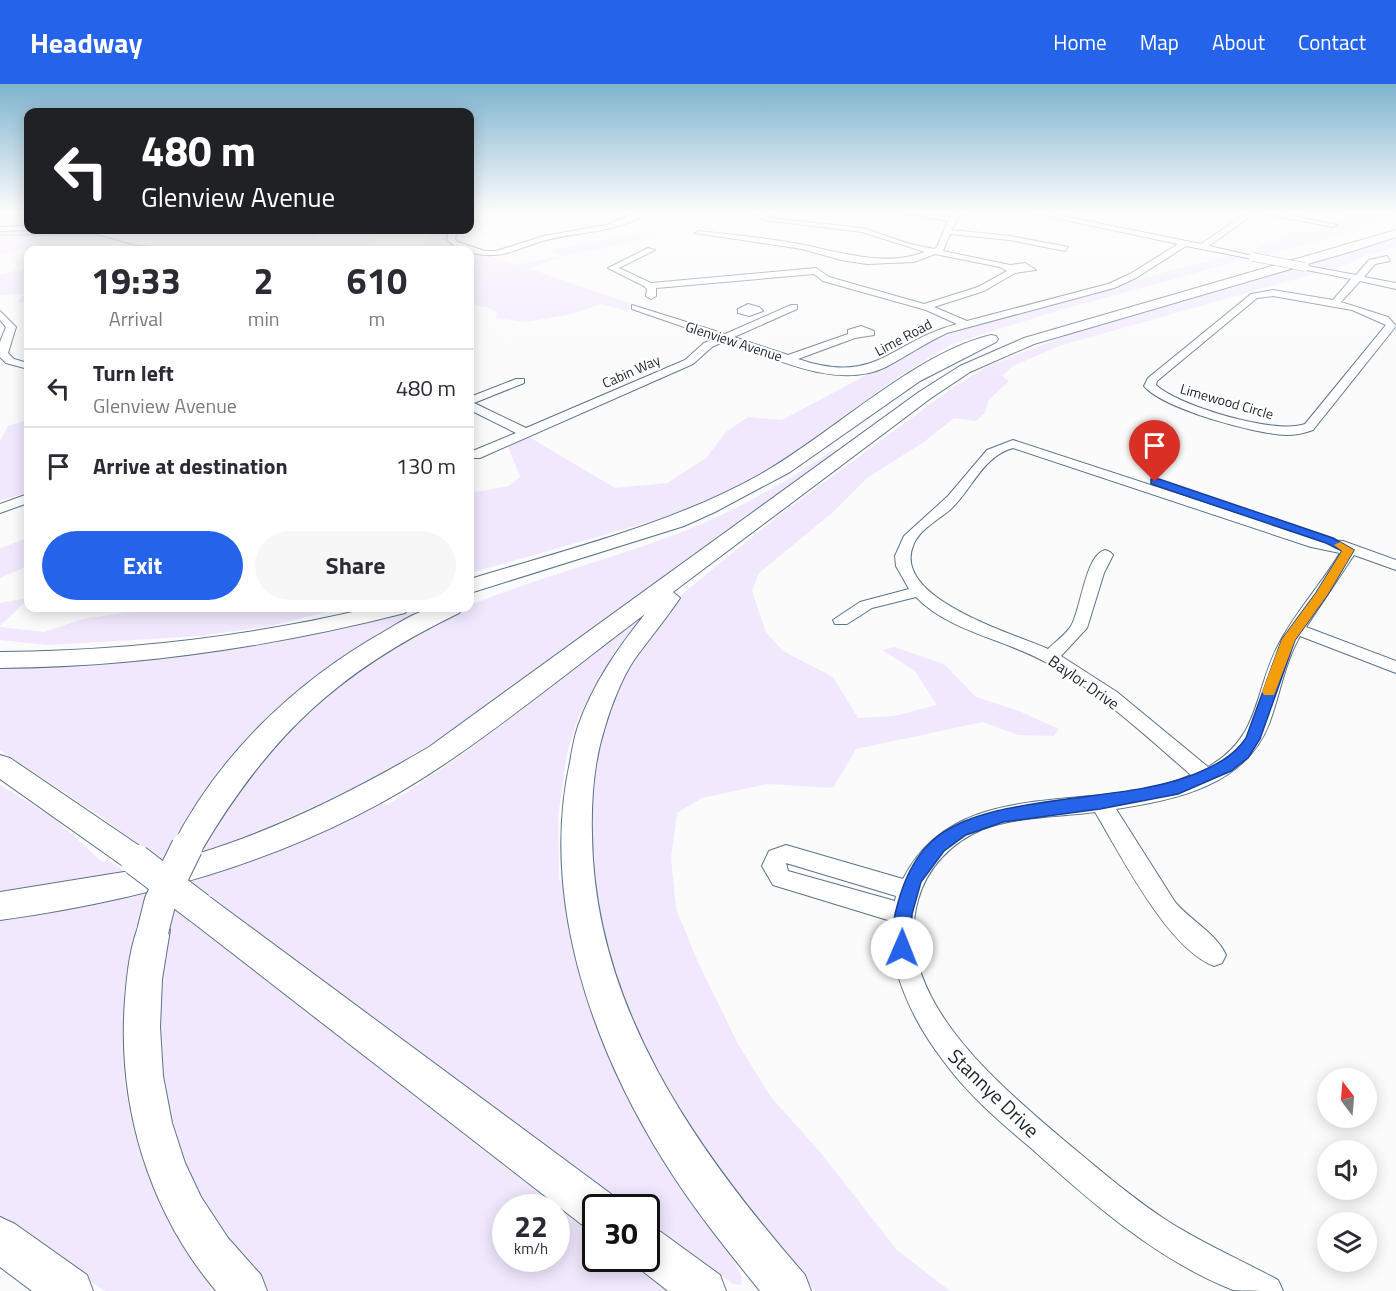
<!DOCTYPE html>
<html lang="en">
<head>
<meta charset="utf-8">
<style>
  :root { --surface:#fff; --page:#f7f7f7; --text:#2b2b33; --muted:#7c7c81; --line:#e1e1e2; --accent:#2563eb }
  body { margin:0; font-family:"Titillium Web",sans-serif; background:var(--page); color:var(--text); height:100vh; display:flex; flex-direction:column; font-size:22px; white-space:nowrap }
  * { box-sizing:border-box; margin:0 }
  p { font-size:20px; color:var(--muted) }
  .icon { flex:none; width:33px; height:33px; fill:none; stroke:currentColor; stroke-width:2; stroke-linecap:round; stroke-linejoin:round }
  .map { position:relative; flex:1; overflow:hidden }
  .drawer { position:absolute; left:24px; top:162px; width:450px; height:366px; display:flex; flex-direction:column; background:var(--surface); border-radius:12px; box-shadow:0 3px 15px #0003 }
  .drawer>* { flex:none }
  .guide { position:absolute; left:24px; top:24px; width:450px; height:126px; border-radius:12px; box-shadow:0 3px 15px #0003; background:#202124; color:#fff; overflow:hidden }
  .needle { width:39px; rotate:344deg }
  .fabs { position:absolute; left:1317px; top:984px; display:grid; gap:12px }
  .fabs a { display:grid; place-items:center; width:60px; height:60px; border-radius:50%; background:var(--surface); box-shadow:0 3px 15px #0003; font-size:30px }
  .speed { position:absolute; left:492px; top:1110px; display:flex; gap:12px; font-size:30px; font-weight:700; text-align:center }
  .speed>* { display:grid; place-content:center; width:78px; height:78px; border-radius:50%; background:var(--surface); box-shadow:0 3px 15px #0003; line-height:1 }
  .speed small { font-size:15px; font-weight:400 }
  .speed .limit { border:3px solid #111; border-radius:9px; background:#fff; color:#111 }
  .pin { position:absolute; display:grid; place-items:center; width:51px; height:51px; color:#fff; margin:-62px -26px; border-radius:50% 50% 50% 0; rotate:-45deg; box-shadow:0 0 6px #0007 }
  .pin .icon { rotate:45deg }
  .me { position:absolute; width:66px; margin:-33px; rotate:1deg; stroke-linejoin:round; filter:drop-shadow(0 0 4px #0008) }
  .turn { display:flex; align-items:center; gap:21px; height:126px; padding:0 18px; font-size:27px }
  .turn .icon { width:78px; height:78px; stroke-width:2.5 }
  .turn b { display:block; font-size:42px; line-height:51px }
  .eta { display:flex; justify-content:space-evenly; align-items:center; height:102px; text-align:center }
  .eta b { font-size:36px; font-weight:700; line-height:42px }
  .primary-button { display:flex; gap:12px; margin-top:auto; padding:12px 18px }
  .primary-button a { flex:1; height:69px; border-radius:36px; background:var(--accent); color:#fff; font-size:24px; font-weight:700; line-height:69px; text-align:center }
  .primary-button a+a { background:var(--page); color:var(--text) }
  ul { padding:0; list-style:none }
  li { display:flex; align-items:center; gap:18px; height:78px; padding:0 18px; border-top:2px solid var(--line) }
  li div { flex:1 }
  li b { display:block; font-size:22px }
  li em { font-style:normal }
  header { display:flex; align-items:center; gap:36px; box-sizing:border-box; height:84px; padding:0 30px; background:var(--accent); color:#fff }
  header strong { font-size:28px }
  nav { display:flex; gap:33px; margin-inline-start:auto; font-size:21px }
  .map>svg:first-child { display:block }
  .green { fill:#f1e8fe; fill-rule:evenodd }
  .lines { fill:none; stroke-linecap:round; stroke-linejoin:round }
  .stream { stroke:#80b2a8; stroke-width:1.5 }
  .minor-casing { stroke:#5c7487; stroke-width:2 }
  .highway-casing { stroke:#5c7487; stroke-width:2 }
  .minor { fill:#fff; fill-rule:evenodd }
  .highway { fill:#fff; fill-rule:evenodd }
  .minor-bridge-casing { stroke:#5c7487; stroke-width:9; stroke-linecap:butt }
  .highway-bridge-casing { stroke:#5c7487; stroke-width:33; stroke-linecap:butt }
  .minor-bridge { stroke:#fff; stroke-width:8 }
  .highway-bridge { stroke:#fff; stroke-width:31 }
  .route { fill:#2563eb; stroke:#184099; stroke-width:1.5 }
  .slow { fill:#f59e0b }
  .labels { text-anchor:middle; dominant-baseline:central; stroke-width:4.5; stroke-linejoin:round; paint-order:stroke }
  .far-street-label { font-size:14px; fill:#1a242c; stroke:#fff }
  .street-label { font-size:16px; fill:#1a242c; stroke:#fff }
  .near-street-label { font-size:20px; fill:#1a242c; stroke:#fff }
</style>
</head>
<body>
<header>
<strong>Headway</strong>
<nav><a>Home</a><a>Map</a><a>About</a><a>Contact</a></nav>
</header>
<div class="map">
<svg width="1396" height="1207" viewBox="0 0 1396 1207">
  <rect width="100%" height="100%" fill="#fbfbfb"/>
  <path class="green" d="M0,129H28V146H208L240,148L326,146L317,151L318,155L377,154L375,161L395,165L423,161C428,148 438,148 450,147L447,155L452,160L517,181L561,172L552,166L658,146C627,167 567,164 531,185L632,220L628,227L601,220L573,230L526,238L496,234L497,228L486,223L470,221V166H21L0,170Z
    M1352,129H1392L1346,149L1262,172L1244,169L1275,157L1290,146L1316,147L1338,138Z
    M1396,153V164L1368,171L1331,187L1306,182Z
    M1233,171L1246,175L1050,229L952,260L896,294L763,392L660,435L470,489V409L509,402L520,393L508,362L529,353L615,404L667,399L706,374L726,348L748,333L782,336L940,252L1176,185Z
    M28,184V218H18L24,210L0,211V190Z
    M1299,184L1321,188L1059,262L1013,282L1002,292L1009,297L988,317L985,329L976,337L954,334L924,358L867,394L832,429L759,489L752,507L766,548L783,567L833,593L858,634L894,632L937,621L915,587L882,566L894,563L944,580L976,613L1019,627L1059,645L1054,652L1018,651L983,638L856,665L833,704L768,700L702,714L677,729L671,774L676,824L697,876L738,960L771,1013L820,1068L897,1166L950,1207H815L714,1082L635,955L598,850L582,736L607,613L646,547L687,506L782,429L955,302L990,281L1094,241Z
    M28,336V408L0,417V357L8,342Z
    M834,365L838,366L678,481L602,540L464,638L410,673L355,703L271,742L260,753L194,775L224,716L296,627L440,533L470,524V521C535,495 603,477 669,453C728,431 783,401 834,365Z
    M28,454V482L0,494V464Z
    M28,514V515L0,542V519Z
    M156,524H342L271,542L200,552L48,561L0,556V543L44,548L83,535Z
    M418,524H434L383,549L334,580L165,781L100,732L0,666V582L367,536Z
    M638,530L644,532L611,578L579,631L567,669L558,733L559,796H565L603,947L634,1027L734,1178L742,1193L741,1201L733,1200L647,1136L646,1124L629,1123L188,799L262,773L378,718L388,721L463,670Z
    M0,701L53,733L102,778L108,776L133,793L0,813Z
    M151,809C143,839 131,871 127,902C109,1021 148,1110 212,1207H105L41,1165L0,1132V834L93,821Z
    M174,825L595,1153L596,1174L624,1175L666,1207H263L181,1085L153,973L167,850H170ZM506,1124H556V1174H506Z"/>
  <g class="lines">
    <path class="stream" d="M0,151H99L134,161L180,166"/>
    <defs>
      <path id="minor" d="M636,129H647C616,150 577,147 543,157C527,161 510,171 494,171C479,172 456,167 447,155L449,146H457L455,155L458,158L485,167H496L544,152L606,141Z
        M761,129H769L768,133L777,135L863,144L910,160L934,165L937,163L948,137L901,129L950,133L954,129H962L951,146L1010,152L1068,163L1065,167L1010,156L950,150L943,167L1010,181L1025,179L1036,186L1015,189L984,207L934,223L967,237L1108,200L1130,190L1178,160L1032,129H1048L1201,160L1246,129H1255L1209,162L1257,173L1253,175L1186,162L1136,194L1114,204L947,249C925,259 907,272 886,283C836,307 773,273 725,257L712,263L693,280L480,374H470V368L516,349L470,326V313L516,295H524V299L474,319L526,344L685,276L704,259L716,254L632,225V221L725,250L791,221H797V225L734,253L788,271L848,250V246L861,242L874,247V251L855,254L798,275C878,302 889,258 957,240L926,226L823,197L814,190L656,204V212L651,215L646,212L647,205L644,202L608,184L648,164L655,166L619,184L651,199L816,184L829,193L924,220L978,203L1007,187L1000,183L935,170L914,178L867,180L841,176L802,165L695,149L699,147C734,151 770,154 804,161C844,169 885,183 925,168L862,148L764,136L760,134Z
        M1261,129H1278L1337,141L1333,143Z
        M28,142L31,146L0,147V143Z
        M1387,172L1390,177L1375,180L1364,193L1396,199V205L1360,197L1341,218L1388,233L1396,242L1313,346C1305,349 1296,351 1286,351C1256,350 1163,325 1144,302L1148,294L1251,210L1273,206L1333,216L1351,195L1302,185V181L1356,191L1369,176ZM1273,212L1352,226L1386,241L1305,340C1276,351 1178,322 1156,301L1157,297L1257,214Z
        M748,220L759,223L763,227L749,232L738,229V225Z
        M0,227L16,243L8,269L14,275L28,279V285L6,279L0,273V258L6,243L0,236Z
        M1013,356L1319,456L1343,457L1396,476V486L1354,471L1306,543L1396,577V589L1300,552C1284,580 1280,611 1269,640C1245,702 1175,716 1116,725L1175,818C1190,836 1217,850 1226,871L1222,879L1214,882C1167,864 1121,771 1095,728C1059,733 1018,732 983,745C952,758 927,783 918,816C891,911 996,998 1059,1052C1094,1081 1128,1111 1166,1136C1202,1159 1241,1176 1278,1196L1283,1207C1268,1207 1246,1207 1233,1206C1157,1176 1092,1119 1032,1065C1000,1038 967,1010 942,975C913,937 888,885 891,837L773,801L762,782L769,767L786,761L903,795C958,686 1099,733 1191,691C1145,651 1100,609 1047,579C1005,555 950,548 916,513L872,524L847,540H835L833,536L860,518L909,505L896,482L895,472L904,452L948,412L987,366ZM1013,364L1311,463L1340,469C1322,499 1298,525 1281,556C1253,605 1263,652 1208,683L1117,608L1061,572L1087,544L1104,489L1113,471L1110,468L1105,466C1085,471 1081,526 1071,542C1066,550 1055,558 1048,565C1015,550 892,515 913,462C919,445 939,436 952,424C972,405 983,372 1013,364ZM786,779L896,812L895,817L788,787Z
        M28,410V419L0,429V420Z"/>
      <path id="highway" d="M1396,146V153L1356,166L1034,260L970,288L931,314L673,508L680,514C666,535 649,555 634,576C622,594 611,622 605,643C594,677 591,715 592,751C594,923 696,1066 805,1191L811,1207H760C727,1166 693,1124 665,1079C592,963 540,815 570,678C572,666 574,654 578,642C593,600 617,565 645,530C580,579 516,631 449,677C315,769 159,814 0,836V808L130,787L0,695V671L10,674L147,767L152,776L148,782L182,774L176,772L172,763C218,671 296,597 385,547C399,539 418,526 435,524C443,522 453,524 462,524L459,529C337,588 269,652 200,769C281,744 356,706 429,663L919,308L960,282L1024,254Z
        M991,251L996,252L998,255L996,258L920,297L790,388L715,428L684,442L470,509V495C568,465 670,441 761,390C832,350 913,270 991,251Z
        M370,524H408L405,529C271,563 138,583 0,584V568C125,567 248,553 370,524Z
        M199,810L211,814L611,1110L616,1124H596V1146L581,1140L187,834L183,824L187,814Z
        M153,831L165,836L170,846L162,895L160,943L163,992L172,1039L185,1079L201,1113L228,1154L261,1191L267,1207H216C148,1126 117,1021 125,916C127,890 130,860 141,836Z
        M0,1133L15,1140L87,1191L93,1207H32L0,1183Z
        M646,1142L661,1148L720,1191L726,1207H668L631,1178L629,1174H646Z"/>
    </defs>
    <use href="#minor" class="minor-casing"/>
    <use href="#highway" class="highway-casing"/>
    <use href="#minor" class="minor"/>
    <use href="#highway" class="highway"/>
    <defs>
      <path id="minor-bridge" d="M1253,173L1305,183"/>
      <path id="highway-bridge" d="M136,776L199,824
        M153,846L160,818L187,763"/>
    </defs>
    <use href="#minor-bridge" class="minor-bridge-casing"/>
    <use href="#highway-bridge" class="highway-bridge-casing"/>
    <use href="#minor-bridge" class="minor-bridge"/>
    <use href="#highway-bridge" class="highway-bridge"/>
  </g>
  <linearGradient id="sky" x2="0" y2="1"><stop stop-color="#7eb3ce"/><stop offset="0.43" stop-color="#fdfdfd"/><stop offset="1" stop-color="#fdfdfd" stop-opacity="0"/></linearGradient>
  <rect width="1396" height="298" fill="url(#sky)"/>
  <path class="route" d="M1151,395H1159L1333,454L1354,466L1328,510L1295,556L1260,655L1248,674L1231,687L1178,710L1100,725L1003,738L966,751L944,767L921,798L912,830L911,864L908,870L902,872L896,870C888,853 895,828 900,812C906,792 917,771 932,757C984,708 1124,720 1195,690C1216,681 1233,673 1246,654L1282,555L1316,509L1342,467L1326,459L1151,400Z"/>
  <path class="slow" d="M1340,458L1354,466L1328,510L1295,556L1274,611H1264L1262,608L1282,555L1316,509L1342,467L1334,461Z"/>
  <g class="labels">
    <g class="far-street-label">
      <text transform="translate(903 253) rotate(-28)">Lime Road</text>
      <text transform="translate(734 257) rotate(18)">Glenview Avenue</text>
      <text transform="translate(631 287) rotate(-24)">Cabin Way</text>
      <text transform="translate(1227 317) rotate(16)">Limewood Circle</text>
    </g>
    <g class="street-label">
      <text transform="translate(1084 598) rotate(35)">Baylor Drive</text>
    </g>
    <g class="near-street-label">
      <text transform="translate(994 1009) rotate(44)">Stannye Drive</text>
    </g>
  </g>
</svg>
<div class="fabs">
<a><svg class="needle" viewBox="-14 -14 28 28"><path d="M0-13l5 13h-10z" fill="#e53935"/><path d="M0 13l5-13h-10z" fill="#7c7c81"/></svg></a>
<a><svg class="icon" aria-label="sound" viewBox="0 0 24 24"><path d="M4 9h4l5-4v14l-5-4H4zM17 9q2 3 0 6"/></svg></a>
<a><svg class="icon" aria-label="layers" viewBox="0 0 24 24"><path d="M12 4l9 5-9 5-9-5zM3 14l9 5 9-5"/></svg></a>
</div>
<div class="speed"><div>22<small>km/h</small></div><div class="limit">30</div></div>
<div class="pin" style="left:1155px;top:398px;background:#d93025"><svg class="icon" aria-label="arrive" viewBox="0 0 24 24"><path d="M6 21V4h12l-3 4 3 4H6"/></svg></div>
<svg class="me" style="left:902px;top:864px" viewBox="-20 -20 40 40"><circle r="19" fill="#fff"/><path d="M0-13L10 11 0 6-10 11z" fill="#2563eb"/></svg>
<div class="guide">
<div class="turn"><svg class="icon" aria-label="left" viewBox="0 0 24 24"><path d="M17 20v-9H6M10 6l-5 5 5 5"/></svg><div><b>480 m</b>Glenview Avenue</div></div>
</div>
<section class="drawer">
<div class="eta">
<div><b>19:33</b><p>Arrival</p></div>
<div><b>2</b><p>min</p></div>
<div><b>610</b><p>m</p></div>
</div>
<ul>
<li><svg class="icon" aria-label="left" viewBox="0 0 24 24"><path d="M17 20v-9H6M10 6l-5 5 5 5"/></svg><div><b>Turn left</b><p>Glenview Avenue</p></div><em>480 m</em></li>
<li><svg class="icon" aria-label="arrive" viewBox="0 0 24 24"><path d="M6 21V4h12l-3 4 3 4H6"/></svg><div><b>Arrive at destination</b></div><em>130 m</em></li>
</ul>
<div class="primary-button"><a>Exit</a><a>Share</a></div>
</section>
</div>
</body>
</html>
